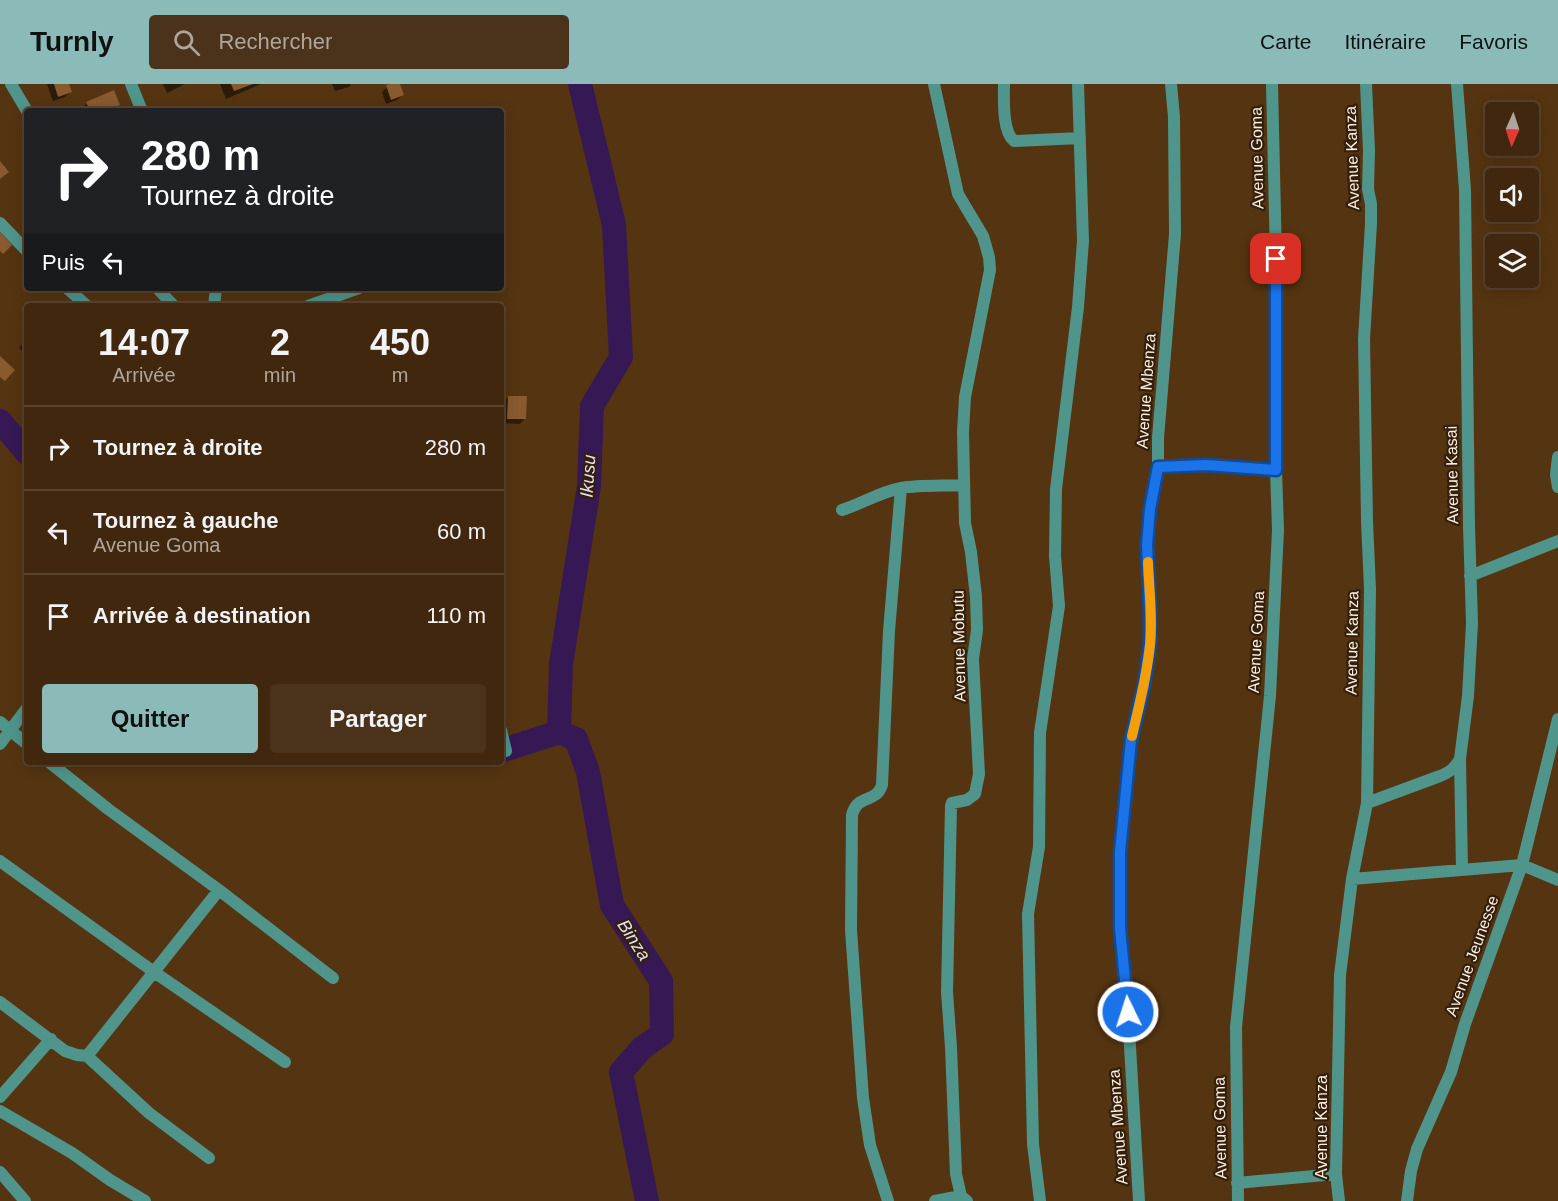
<!DOCTYPE html>
<html lang="fr">
<head>
<meta charset="utf-8">
<style>
  :root { --surface:#40270d; --page:#4b331b; --text:#f1f3f6; --muted:#aea59d; --line:#59442e; --accent:#8bbbb9 }
  body { margin:0; font-family:Helvetica,sans-serif; background:var(--page); color:var(--text); height:100vh; display:flex; flex-direction:column; font-size:22px; white-space:nowrap }
  * { box-sizing:border-box; margin:0 }
  p { font-size:20px; color:var(--muted) }
  .icon { flex:none; width:33px; height:33px; fill:none; stroke:currentColor; stroke-width:2; stroke-linecap:round; stroke-linejoin:round }
  .map { position:relative; flex:1; overflow:hidden }
  .drawer { position:absolute; left:24px; top:219px; width:480px; height:462px; display:flex; flex-direction:column; background:var(--surface); border-radius:6px; box-shadow:0 3px 15px #0003,0 0 0 2px var(--line) }
  .drawer>* { flex:none }
  .banner { position:absolute; left:24px; top:24px; width:480px; height:183px; border-radius:6px; box-shadow:0 3px 15px #0003,0 0 0 2px var(--line); background:#202124; color:#fff; overflow:hidden }
  .needle { width:39px; rotate:183deg }
  .tools { position:absolute; left:1485px; top:18px; display:grid; gap:12px }
  .tools a { display:grid; place-items:center; width:54px; height:54px; border-radius:6px; background:var(--surface); box-shadow:0 3px 15px #0003,0 0 0 2px var(--line); font-size:30px }
  .pin { position:absolute; display:grid; place-items:center; width:51px; height:51px; color:#fff; margin:-26px; border-radius:12px; box-shadow:0 3px 9px #0006 }
  .me { position:absolute; width:66px; margin:-33px; rotate:356deg; stroke-linejoin:round; filter:drop-shadow(0 0 4px #0008) }
  .turn { display:flex; align-items:center; gap:21px; height:126px; padding:0 18px; font-size:27px }
  .turn .icon { width:78px; height:78px; stroke-width:2.5 }
  .turn b { display:block; font-size:42px; line-height:51px }
  .then { display:flex; align-items:center; height:57px; padding:0 18px; background:#0003; gap:12px; font-size:22px }
  .eta { display:flex; justify-content:space-evenly; align-items:center; height:102px; text-align:center }
  .eta b { font-size:36px; font-weight:700; line-height:42px }
  .primary-button { display:flex; gap:12px; margin-top:auto; padding:12px 18px }
  .primary-button a { flex:1; height:69px; border-radius:6px; background:var(--accent); color:#111; font-size:24px; font-weight:700; line-height:69px; text-align:center }
  .primary-button a+a { background:var(--page); color:var(--text) }
  ul { padding:0; list-style:none }
  li { display:flex; align-items:center; gap:18px; height:84px; padding:0 18px; border-top:2px solid var(--line) }
  li div { flex:1 }
  li b { display:block; font-size:22px }
  li em { font-style:normal }
  header { display:flex; align-items:center; gap:36px; box-sizing:border-box; height:84px; padding:0 30px; background:var(--accent); color:#111 }
  header strong { font-size:28px }
  nav { display:flex; gap:33px; margin-inline-start:auto; font-size:21px }
  .search { width:420px; height:54px; background:var(--page); display:flex; align-items:center; gap:15px; box-sizing:border-box; padding:0 21px; border-radius:6px; color:var(--muted); font-size:22px }
  .map>svg:first-child { display:block }
  .shadow { fill:#0007 }
  .lines { fill:none; stroke-linecap:round; stroke-linejoin:round }
  .river { stroke:#361954; stroke-width:24 }
  .building { fill:#885a2e }
  .street { stroke:#4f958b; stroke-width:12 }
  .route-casing { stroke:#114b97; stroke-width:15 }
  .route { stroke:#1a73e8; stroke-width:10 }
  .slow { stroke:#f59e0b; stroke-width:10 }
  .labels { text-anchor:middle; dominant-baseline:central; stroke-width:4.5; stroke-linejoin:round; paint-order:stroke }
  .street-label { font-size:16px; fill:#ffefe1; stroke:#321f0c }
  .water-label { font-size:18px; font-style:italic; fill:#e5def1; stroke:#321f0c }
</style>
</head>
<body>
<header>
<strong>Turnly</strong>
<div class="search"><svg class="icon" aria-label="search" viewBox="0 0 24 24"><circle cx="10" cy="10" r="6"/><path d="M15 15l6 6"/></svg>Rechercher</div>
<nav><a>Carte</a><a>Itinéraire</a><a>Favoris</a></nav>
</header>
<div class="map">
<svg width="1558" height="1117" viewBox="0 0 1558 1117">
  <rect width="100%" height="100%" fill="#553411"/>
  <path class="shadow" d="M47,0H68L70,8L65,13L53,17Z
    M163,0H185L167,9Z
    M220,0H261L226,15Z
    M332,0H351L349,3L335,7Z
    M395,0H398L402,11L397,16L386,20L382,8L387,3Z
    M87,19L118,21L112,27H83L82,24Z
    M27,81V93L22,86Z
    M27,255V271L19,264Z
    M508,313L525,334L520,340L503,339V319Z"/>
  <g class="lines">
    <path class="river" d="M0,337L27,369
      M559,648L561,580L589,402L592,322L621,273L614,141L580,0
      M501,667L559,648L576,655L588,688L612,821L661,897L662,950L642,964L621,988L647,1117"/>
  </g>
  <path class="building" d="M54,0H69L72,8L58,13Z
    M231,0H253L234,7Z
    M390,0H400L404,11L391,16L386,1Z
    M114,6L120,21L106,27H90L86,18Z
    M0,77L9,88L0,95Z
    M0,148L12,161L3,170L0,167Z
    M0,272L15,286L5,297L0,293Z
    M508,312H527L526,335H507Z"/>
  <g class="lines">
    <path class="street" d="M11,0L27,27
      M131,0L142,27
      M934,0L958,110L983,152L989,173L990,186L965,313L963,348L965,439L971,468L976,513L977,546L973,575L979,690L975,710L967,716L952,719L951,722L947,908L951,963L956,1090L961,1112L967,1117
      M1004,0C1004,15 1002,47 1014,57L1080,54
      M0,139L27,167
      M67,204L87,222
      M157,204L174,222
      M214,222L216,204
      M308,222L359,204
      M1558,373L1556,391L1558,403
      M1158,383L1206,381L1276,386
      M842,426C861,420 880,408 901,404C919,401 944,402 963,401
      M1470,492L1558,457
      M0,638L27,660
      M501,646L506,667
      M0,660L27,624
      M1460,675L1462,786
      M49,678L108,725L219,806L333,894
      M1367,719L1440,692C1450,688 1454,685 1460,675L1468,612L1472,539L1469,442L1465,106L1457,0
      M0,777L154,888L285,978
      M1352,795L1522,781L1558,796
      M0,918L65,967L77,971L87,972L219,806
      M87,972L149,1029L209,1074
      M0,1013L51,955
      M0,1027L72,1069L110,1096L145,1117
      M0,1088L25,1117
      M1237,1099L1336,1090
      M888,1117L870,1061L863,1014L851,846L852,731C858,709 876,720 882,701L889,547L901,404
      M935,1117L961,1112
      M1040,1117L1033,1060L1028,830L1039,763L1040,649L1059,522L1055,472L1056,405L1078,223L1083,157L1078,0
      M1139,1117L1127,911L1120,844V768L1131,656L1144,601L1150,560V526L1147,461L1150,425L1158,383V354L1175,150L1174,33L1171,0
      M1238,1117L1236,943L1270,612L1278,446L1276,386L1277,219L1272,0
      M1339,1117L1336,1090L1340,891L1352,795L1367,719L1370,505L1367,437L1364,255L1371,140V120L1368,105L1369,67L1366,0
      M1407,1117L1411,1087L1417,1065L1451,988L1465,940L1522,781L1558,635"/>
  </g>
  <g class="lines">
    <defs>
      <path id="route" d="M1128,928L1120,844V768L1131,656L1144,601L1150,560V526L1147,461L1150,425L1158,383L1206,381L1276,386V175"/>
    </defs>
    <use href="#route" class="route-casing"/>
    <use href="#route" class="route"/>
    <path class="slow" d="M1132,652C1139,622 1147,592 1150,561C1153,534 1149,506 1148,478"/>
  </g>
  <g class="labels">
    <g class="street-label">
      <text transform="translate(1257 74) rotate(-91)">Avenue Goma</text>
      <text transform="translate(1352 74) rotate(-92)">Avenue Kanza</text>
      <text transform="translate(1146 307) rotate(-86)">Avenue Mbenza</text>
      <text transform="translate(1452 391) rotate(-91)">Avenue Kasai</text>
      <text transform="translate(1256 558) rotate(-87)">Avenue Goma</text>
      <text transform="translate(1352 559) rotate(-89)">Avenue Kanza</text>
      <text transform="translate(959 562) rotate(-91)">Avenue Mobutu</text>
      <text transform="translate(1472 872) rotate(-70)">Avenue Jeunesse</text>
      <text transform="translate(1118 1043) rotate(-94)">Avenue Mbenza</text>
      <text transform="translate(1321 1043) rotate(-90)">Avenue Kanza</text>
      <text transform="translate(1220 1044) rotate(-91)">Avenue Goma</text>
    </g>
    <g class="water-label">
      <text transform="translate(588 392) rotate(-86)">Ikusu</text>
      <text transform="translate(634 856) rotate(57)">Binza</text>
    </g>
  </g>
</svg>
<div class="tools">
<a><svg class="needle" viewBox="-14 -14 28 28"><path d="M0-13l5 13h-10z" fill="#e53935"/><path d="M0 13l5-13h-10z" fill="#aea59d"/></svg></a>
<a><svg class="icon" aria-label="sound" viewBox="0 0 24 24"><path d="M4 9h4l5-4v14l-5-4H4zM17 9q2 3 0 6"/></svg></a>
<a><svg class="icon" aria-label="layers" viewBox="0 0 24 24"><path d="M12 4l9 5-9 5-9-5zM3 14l9 5 9-5"/></svg></a>
</div>
<div class="pin" style="left:1276px;top:175px;background:#d93025"><svg class="icon" aria-label="arrive" viewBox="0 0 24 24"><path d="M6 21V4h12l-3 4 3 4H6"/></svg></div>
<svg class="me" style="left:1128px;top:928px" viewBox="-20 -20 40 40"><circle r="17" fill="#1a73e8" stroke="#fff" stroke-width="3"/><path d="M0-11L8 9 0 5-8 9z" fill="#fff"/></svg>
<div class="banner">
<div class="turn"><svg class="icon" aria-label="right" viewBox="0 0 24 24"><path d="M7 20v-9h11M14 6l5 5-5 5"/></svg><div><b>280 m</b>Tournez à droite</div></div>
<div class="then">Puis<svg class="icon" aria-label="left" viewBox="0 0 24 24"><path d="M17 20v-9H6M10 6l-5 5 5 5"/></svg></div>
</div>
<section class="drawer">
<div class="eta">
<div><b>14:07</b><p>Arrivée</p></div>
<div><b>2</b><p>min</p></div>
<div><b>450</b><p>m</p></div>
</div>
<ul>
<li><svg class="icon" aria-label="right" viewBox="0 0 24 24"><path d="M7 20v-9h11M14 6l5 5-5 5"/></svg><div><b>Tournez à droite</b></div><em>280 m</em></li>
<li><svg class="icon" aria-label="left" viewBox="0 0 24 24"><path d="M17 20v-9H6M10 6l-5 5 5 5"/></svg><div><b>Tournez à gauche</b><p>Avenue Goma</p></div><em>60 m</em></li>
<li><svg class="icon" aria-label="arrive" viewBox="0 0 24 24"><path d="M6 21V4h12l-3 4 3 4H6"/></svg><div><b>Arrivée à destination</b></div><em>110 m</em></li>
</ul>
<div class="primary-button"><a>Quitter</a><a>Partager</a></div>
</section>
</div>
</body>
</html>
